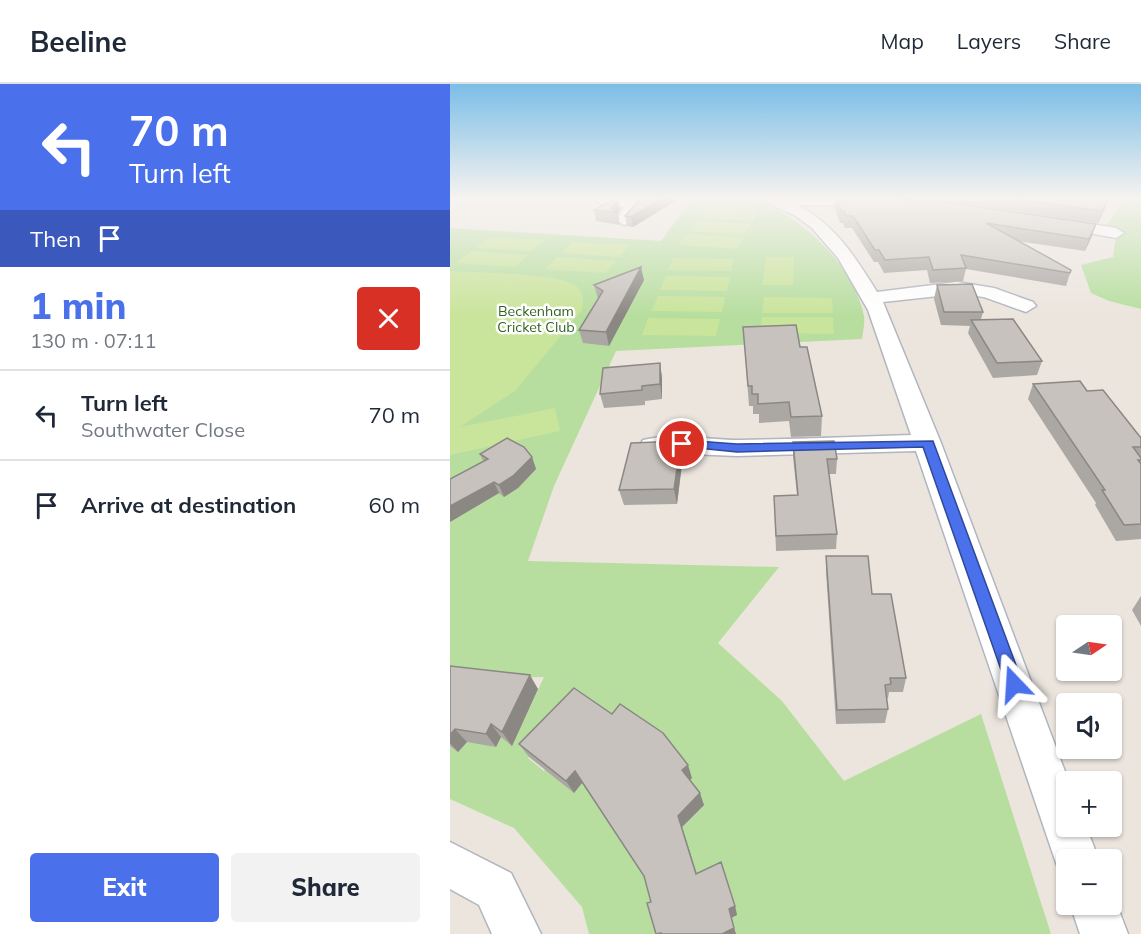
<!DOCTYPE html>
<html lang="en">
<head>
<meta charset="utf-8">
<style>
  :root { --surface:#fff; --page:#f2f2f3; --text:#1f2937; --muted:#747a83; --line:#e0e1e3; --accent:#4a70ec }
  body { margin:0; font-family:Mulish,sans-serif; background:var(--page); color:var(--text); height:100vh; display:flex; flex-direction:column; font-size:22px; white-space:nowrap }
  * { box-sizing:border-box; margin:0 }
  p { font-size:20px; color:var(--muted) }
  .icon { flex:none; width:33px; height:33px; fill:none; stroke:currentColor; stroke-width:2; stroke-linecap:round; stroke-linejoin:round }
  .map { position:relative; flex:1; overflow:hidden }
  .sheet { display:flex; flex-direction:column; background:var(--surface); width:450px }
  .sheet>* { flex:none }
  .guide { background:#4a70ec; color:#fff; overflow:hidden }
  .needle { width:39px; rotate:77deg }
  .fabs { position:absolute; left:606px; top:531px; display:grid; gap:12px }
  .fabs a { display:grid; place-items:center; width:66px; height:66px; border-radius:6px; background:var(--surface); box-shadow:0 2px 4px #0004; font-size:30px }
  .pin { position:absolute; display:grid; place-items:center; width:51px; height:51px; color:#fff; margin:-26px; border:3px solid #fff; border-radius:50%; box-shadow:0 2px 6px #0007 }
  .me { position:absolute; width:66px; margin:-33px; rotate:340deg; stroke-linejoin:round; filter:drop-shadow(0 0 4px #0008) }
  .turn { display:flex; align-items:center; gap:21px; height:126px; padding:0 30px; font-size:27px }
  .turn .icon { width:78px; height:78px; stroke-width:2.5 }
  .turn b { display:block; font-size:42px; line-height:51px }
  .then { display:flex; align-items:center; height:57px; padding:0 30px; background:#0003; gap:12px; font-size:22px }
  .round { display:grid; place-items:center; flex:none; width:63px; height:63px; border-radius:6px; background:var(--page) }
  .headline { display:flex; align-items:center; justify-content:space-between; height:102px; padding:0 30px }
  h1 { font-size:36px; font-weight:800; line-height:45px; color:var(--accent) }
  .primary-button { display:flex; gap:12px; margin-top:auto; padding:12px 30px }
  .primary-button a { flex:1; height:69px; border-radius:6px; background:var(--accent); color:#fff; font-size:24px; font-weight:800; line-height:69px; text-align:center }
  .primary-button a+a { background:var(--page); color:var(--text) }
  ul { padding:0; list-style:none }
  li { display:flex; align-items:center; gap:18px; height:90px; padding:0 30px; border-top:2px solid var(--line) }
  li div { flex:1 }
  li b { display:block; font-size:22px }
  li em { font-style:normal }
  header { display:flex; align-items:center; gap:36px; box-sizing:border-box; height:84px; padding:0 30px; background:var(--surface); border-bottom:2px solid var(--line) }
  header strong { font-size:28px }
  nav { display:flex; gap:33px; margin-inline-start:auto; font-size:21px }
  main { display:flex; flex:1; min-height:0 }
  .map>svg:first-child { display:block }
  .green { fill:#b7de9f; fill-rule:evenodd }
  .pitch { fill:#c9e49b }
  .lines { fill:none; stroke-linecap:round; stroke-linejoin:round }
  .street-casing { stroke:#b1b5bd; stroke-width:3 }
  .street { fill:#fff; fill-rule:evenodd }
  .wall { fill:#aba7a3 }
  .shaded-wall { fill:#8b8884 }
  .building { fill:#c7c2bd; stroke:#8b8884; stroke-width:1.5 }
  .route { fill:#4a70ec; stroke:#304999; stroke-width:1.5 }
  .labels { text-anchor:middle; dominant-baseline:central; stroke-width:5; stroke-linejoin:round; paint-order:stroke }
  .far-park-label { font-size:14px; fill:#316320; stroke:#fff }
</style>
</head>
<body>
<header>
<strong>Beeline</strong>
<nav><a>Map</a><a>Layers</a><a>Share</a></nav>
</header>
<main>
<section class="sheet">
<div class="guide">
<div class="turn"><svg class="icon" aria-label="left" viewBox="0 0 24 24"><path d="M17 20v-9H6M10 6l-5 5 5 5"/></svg><div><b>70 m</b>Turn left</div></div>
<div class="then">Then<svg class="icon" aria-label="arrive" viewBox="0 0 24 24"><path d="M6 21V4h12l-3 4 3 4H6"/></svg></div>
</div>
<div class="headline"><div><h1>1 min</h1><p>130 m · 07:11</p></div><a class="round" style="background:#d93025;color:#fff"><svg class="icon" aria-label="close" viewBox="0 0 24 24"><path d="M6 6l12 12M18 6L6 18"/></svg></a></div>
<ul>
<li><svg class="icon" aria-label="left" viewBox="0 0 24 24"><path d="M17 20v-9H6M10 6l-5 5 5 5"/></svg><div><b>Turn left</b><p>Southwater Close</p></div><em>70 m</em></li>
<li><svg class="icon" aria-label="arrive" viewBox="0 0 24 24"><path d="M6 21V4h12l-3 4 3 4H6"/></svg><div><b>Arrive at destination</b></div><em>60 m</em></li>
</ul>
<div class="primary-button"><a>Exit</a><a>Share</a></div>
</section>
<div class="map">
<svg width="691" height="850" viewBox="0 0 691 850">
  <rect width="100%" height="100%" fill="#ece5de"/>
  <path class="green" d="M244,113C266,113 287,113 308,119C354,132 405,185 414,232C415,239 413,248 412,255L166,267L104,402L78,477L329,483L268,559L332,617L394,697L531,630L601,850H286L281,834L287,831L250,800L241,773L209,850H139L132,823L64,744L0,715V662L5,665C23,654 47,645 68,648L94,593L0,595V144L211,157ZM130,618L167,643L100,680L94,687L78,674Z
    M676,113H691V225L659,217L641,209L631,181L663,173L667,144L656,142Z"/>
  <path class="pitch" d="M255,124L308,127L303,137L249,134Z
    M246,137L301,140L295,150L240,147Z
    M237,150L293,154L287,165L229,161Z
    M39,153L94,156L82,167L26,164Z
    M122,158L179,161L169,173L111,169Z
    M21,167L78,171L65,183L6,179Z
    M107,173L166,177L155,189L95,185Z
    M316,173H344L343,201H312Z
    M223,174L284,175L281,187L218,186Z
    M0,187C26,189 107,189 125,201C134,208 134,217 132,226L65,307L10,343L105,324L110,347L0,371Z
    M216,192L280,193L277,207L210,206Z
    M208,212L275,213L272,228L201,227Z
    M314,213L382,214L383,229H312Z
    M312,233H383L384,250L310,249Z
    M198,234L270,235L266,252L192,251Z"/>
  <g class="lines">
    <defs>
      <path id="street" d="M195,113L187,120L189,125L179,139L174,141L166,136L174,123L153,121L146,117L152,113Z
        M305,113L428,115L430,118L428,121L423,122L347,121C384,139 406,174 427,208L507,198L544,204L583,218L586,222L576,228L534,213L507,210L433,218L491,359L619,698H616V742H636L649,776H616V794L611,792L605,776L466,367L287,372L193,368L189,362L193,356C225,348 257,356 290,356C347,355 404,353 461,351L418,226L388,174L362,144L346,132Z
        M606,134L666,144L674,149L666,154L601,142L598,139L601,136Z
        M0,758L61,789L91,850H42L29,821L0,805Z
        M662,808L678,850H630L620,820H662Z"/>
    </defs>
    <use href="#street" class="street-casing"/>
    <use href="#street" class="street"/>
  </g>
  <path class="wall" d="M188,113H223L224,118L183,143L177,142L175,132L189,116Z
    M385,113H419L642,152L635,167L567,157L621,186L616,202L516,185L513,197L480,199L477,186L434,189L428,178H424L402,144H395L393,139H390L384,122Z
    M423,113H660L648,139L493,117Z
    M170,125L168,129L170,141L146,137L144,126Z
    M194,196L159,262L133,259L129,246L148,215L144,201Z
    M487,201L533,228L531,235L592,277L587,291L543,294L518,249L520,242L491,241L484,215Z
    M293,243L350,263L372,332L371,352L341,353L339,337L309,339V330H303V322H299Z
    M210,279L212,294V315L195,317V321L154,324L150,310Z
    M583,300L637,307L691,354V455L666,457L645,421L646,419L578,315Z
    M343,358L387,375L386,390H379L387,450L386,465L326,467L324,412L347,411L343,373Z
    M30,370L82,373L86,385L68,404L54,413L49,409L0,438V395L33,377Z
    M233,372L227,420L174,421L169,406Z
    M376,472L422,510L456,594L453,608H439L438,614H436L438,625L435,639L386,640L376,487Z
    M691,512V542L682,526Z
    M0,582L88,605L62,662L51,653L46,663L17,658L8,668L0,662Z
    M69,660L242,694L240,696L254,721L232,743L247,790L285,822L287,831L281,834L286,850H206L201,818L195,794L132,699L124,709L79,673Z"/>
  <path class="shaded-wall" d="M168,113L170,125L164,137L168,129L161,125Z
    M214,113H223L224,118L183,143L181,133Z
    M659,113H660L659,116L648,139L652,127Z
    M646,140L642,152L635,167L639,155Z
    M191,183L194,196L159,262L156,248Z
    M210,279L212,294V315L210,300Z
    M231,357L233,372L227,420L224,405Z
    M82,373L86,385L68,404L54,413L49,401Z
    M44,398L49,409L0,438V422Z
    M80,591L88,605L62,662L52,648Z
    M41,640L51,653L46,663L36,650Z
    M5,645L17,658L8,668L0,659V651Z
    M238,681L242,694L236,699L232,686Z
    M125,687L132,699L124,709L116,697Z
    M250,709L254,721L232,743L250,800L228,732Z
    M285,822L287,831L281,834L279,825Z
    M284,844L286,850H272Z"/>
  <path class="building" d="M168,113L161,125L168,129L144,126Z
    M188,113H214L181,133L175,132L189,116Z
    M386,113H419L495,118L646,140L639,155L536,139L621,186L620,189L511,171L516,184L483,186L479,173L435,176L429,166H425L403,132H396L394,127H391Z
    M550,113H659L652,127Z
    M191,183L156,248L129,246L153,207L144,201Z
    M522,200L533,228H494L487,201Z
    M563,235L592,277L547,279L521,236Z
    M346,241L350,263H357L372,332L341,333L339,318L308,320V310H302V302H298L293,243Z
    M210,279V300L192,302V306L150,310L153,284Z
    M630,297L637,307L653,306L691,354V363H683L691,374V376H688L691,380V440L674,441L652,406H655L583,300Z
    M57,354L74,363L82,373L63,392L49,401L44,398L0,422V395L38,375L30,370Z
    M231,357L224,405L169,406L181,359Z
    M384,357L387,375H377L387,450L326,452L324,412L348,411L343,358Z
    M376,472H418L422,510H441L456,594H440L441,600L435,601L438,625L387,626Z
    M0,582L80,591L52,648L41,640L36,650L5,645L0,651Z
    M124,604L162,630L170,620L213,649L238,681L232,686L250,709L228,732L246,790L271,778L285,822L279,825L284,844L272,850H211V849L206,850L197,819L201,818L194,792L125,687L116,697L69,660Z"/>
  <linearGradient id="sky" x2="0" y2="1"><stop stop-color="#7bbee7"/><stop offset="0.49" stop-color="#f6f3f0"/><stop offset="1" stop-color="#f6f3f0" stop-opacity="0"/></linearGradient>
  <rect width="691" height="232" fill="url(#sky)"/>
  <path class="route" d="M232,356L287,360L483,357L573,600L571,606L564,608L558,606L556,600L473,363L287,368L228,362L226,360Z"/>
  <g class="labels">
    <g class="far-park-label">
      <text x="86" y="227">Beckenham<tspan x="86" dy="16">Cricket Club</tspan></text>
    </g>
  </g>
</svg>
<div class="fabs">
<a><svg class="needle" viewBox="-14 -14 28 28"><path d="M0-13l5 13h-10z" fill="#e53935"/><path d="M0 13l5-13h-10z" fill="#747a83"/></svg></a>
<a><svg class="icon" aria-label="sound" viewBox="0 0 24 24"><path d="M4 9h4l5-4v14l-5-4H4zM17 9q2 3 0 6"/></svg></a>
<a>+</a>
<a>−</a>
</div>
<div class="pin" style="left:232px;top:360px;background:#d93025"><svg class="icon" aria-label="arrive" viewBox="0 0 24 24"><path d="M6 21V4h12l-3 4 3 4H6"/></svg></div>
<svg class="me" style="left:564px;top:600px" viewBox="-20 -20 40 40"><path d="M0-17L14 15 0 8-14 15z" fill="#4a70ec" stroke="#fff" stroke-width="4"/></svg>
</div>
</main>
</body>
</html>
